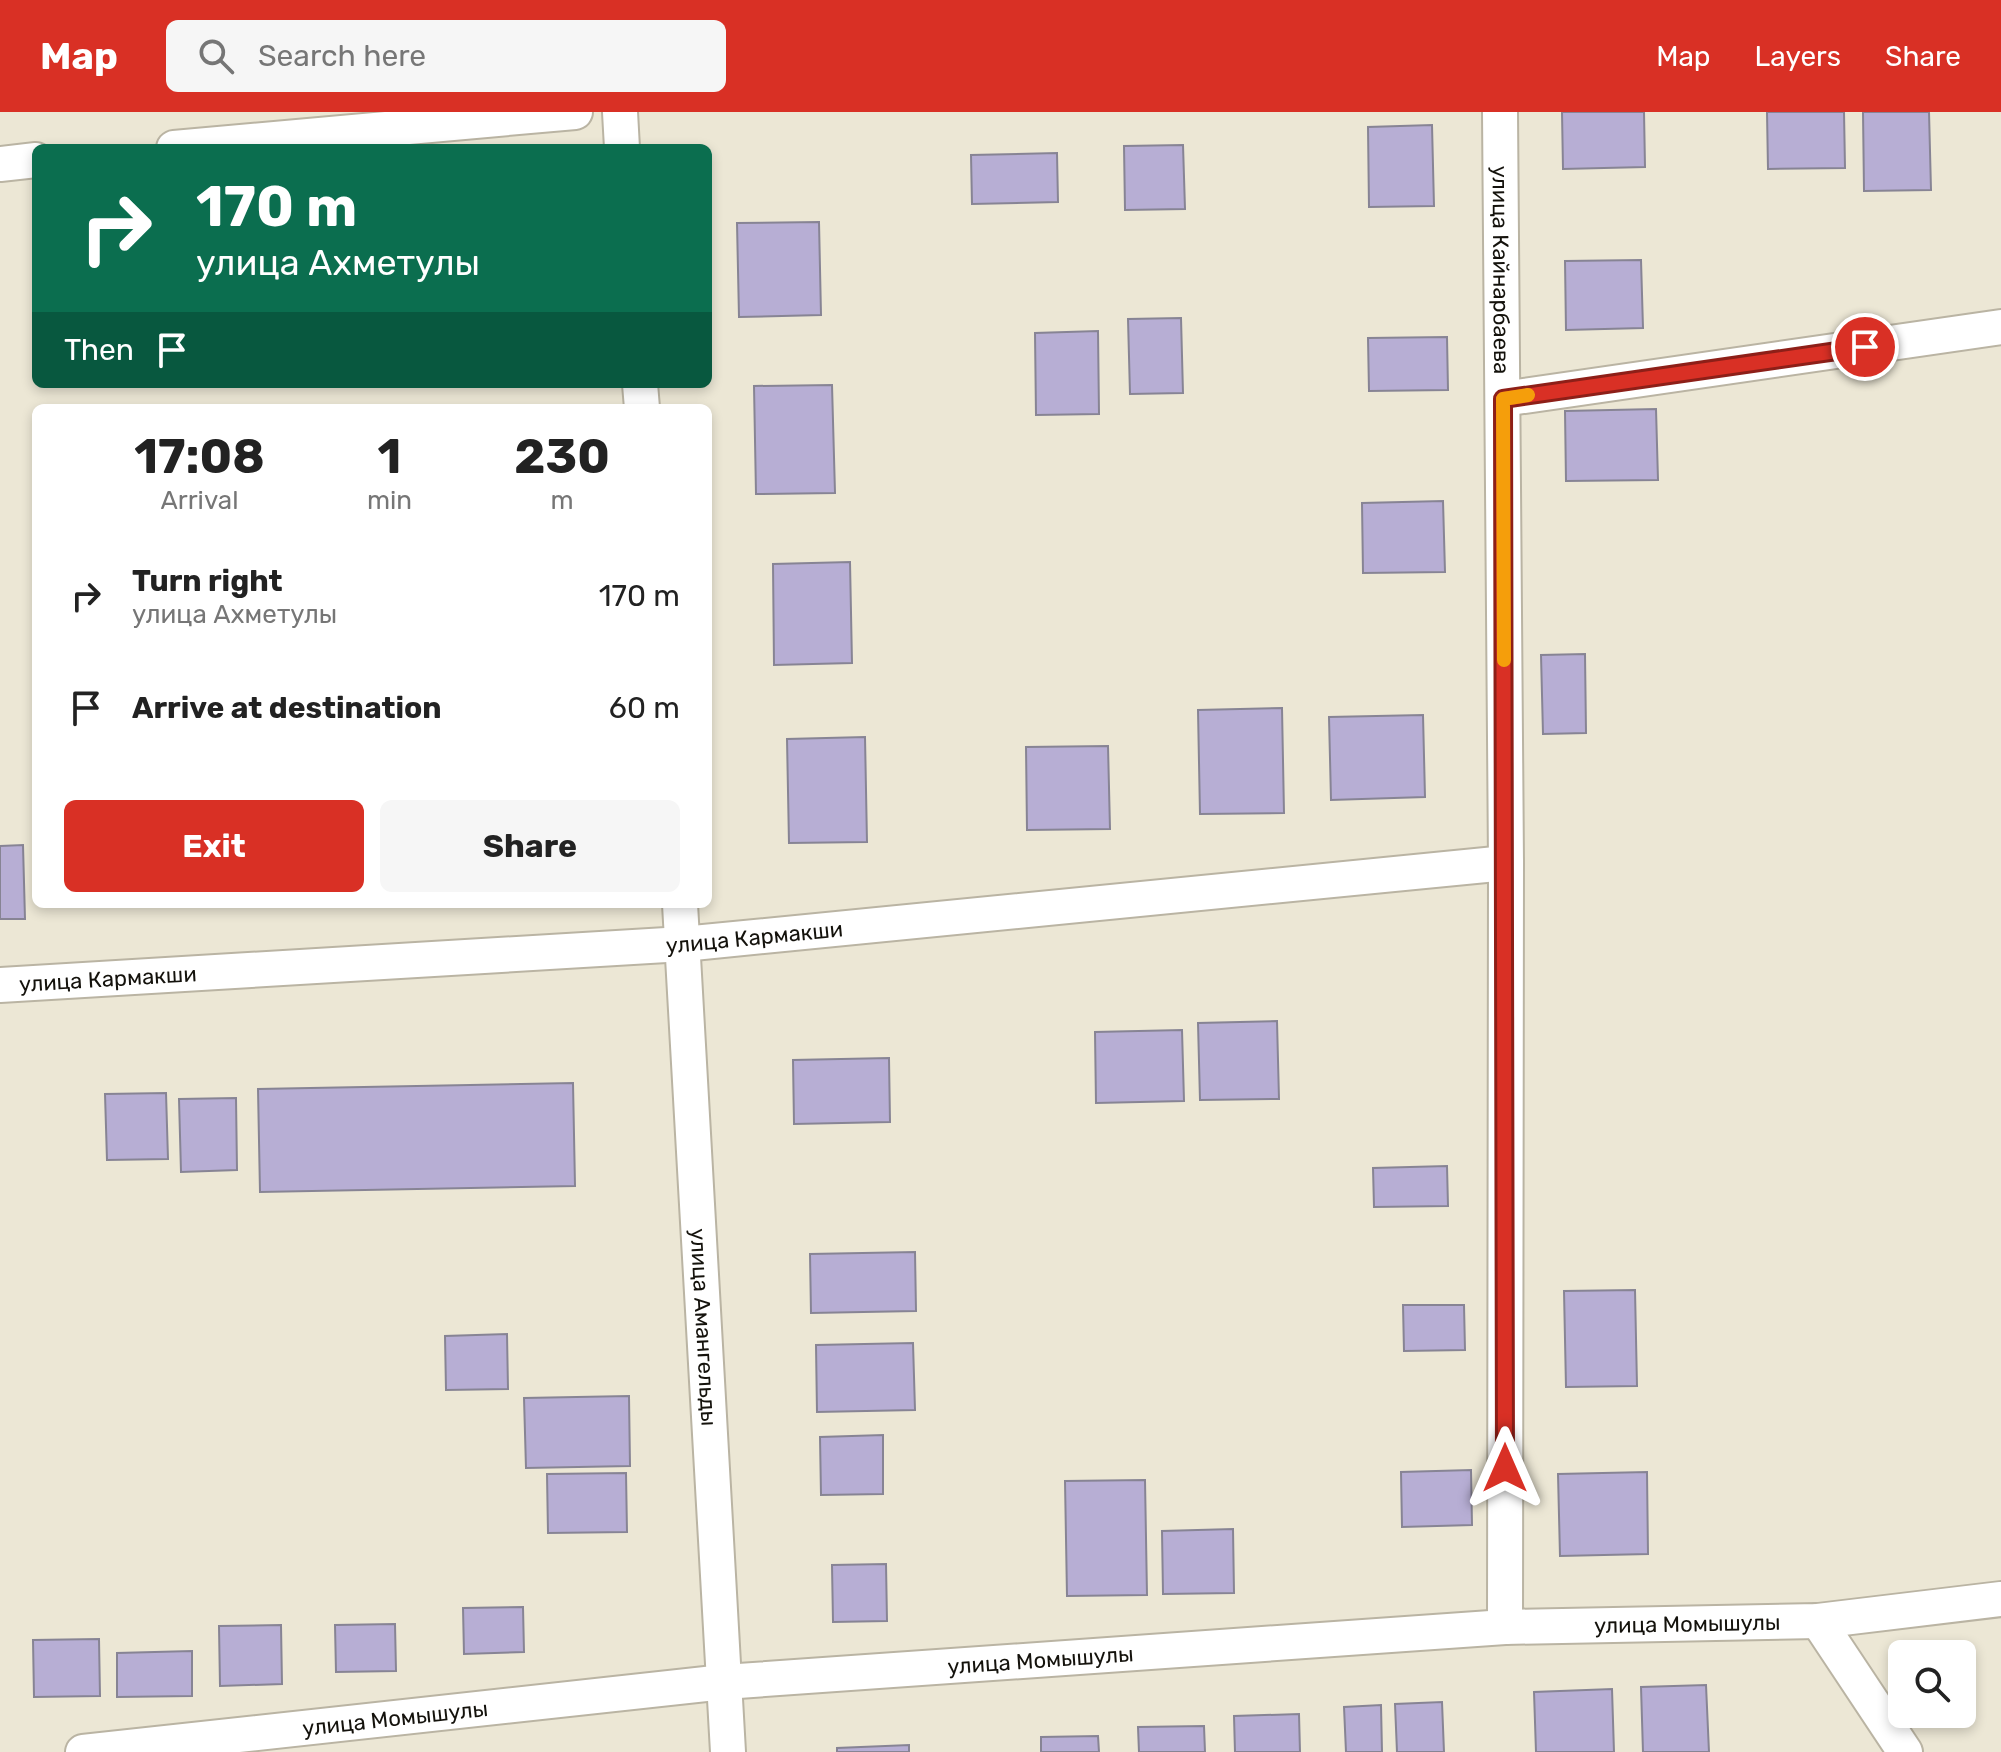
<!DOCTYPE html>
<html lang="en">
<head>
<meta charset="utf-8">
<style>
  :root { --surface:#fff; --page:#f6f6f6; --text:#222; --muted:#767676; --accent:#d93025 }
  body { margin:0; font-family:Rubik,sans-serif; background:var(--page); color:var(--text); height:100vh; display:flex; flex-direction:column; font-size:30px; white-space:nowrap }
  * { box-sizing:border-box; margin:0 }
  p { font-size:26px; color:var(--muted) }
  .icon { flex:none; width:44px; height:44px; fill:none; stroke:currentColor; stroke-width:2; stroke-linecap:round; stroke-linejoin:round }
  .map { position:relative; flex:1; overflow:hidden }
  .panel { position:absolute; left:32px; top:292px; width:680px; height:504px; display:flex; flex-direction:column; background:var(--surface); border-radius:12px; box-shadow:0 4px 12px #0003 }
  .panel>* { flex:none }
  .top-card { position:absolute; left:32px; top:32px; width:680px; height:244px; border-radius:12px; box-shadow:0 4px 12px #0003; background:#0b6e4f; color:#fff; overflow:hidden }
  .controls { position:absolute; left:1888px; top:1528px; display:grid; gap:16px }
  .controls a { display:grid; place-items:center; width:88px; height:88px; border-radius:12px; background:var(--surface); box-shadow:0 4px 12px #0003; font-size:40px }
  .pin { position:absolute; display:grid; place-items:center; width:68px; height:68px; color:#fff; margin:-34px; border:4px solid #fff; border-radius:50%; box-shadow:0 2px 8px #0007 }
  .me { position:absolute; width:88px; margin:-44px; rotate:0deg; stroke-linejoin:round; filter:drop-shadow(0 0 6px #0008) }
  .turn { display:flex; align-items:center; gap:28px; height:168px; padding:0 32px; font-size:36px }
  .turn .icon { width:104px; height:104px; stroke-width:2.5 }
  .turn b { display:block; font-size:56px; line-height:68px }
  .then { display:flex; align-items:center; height:76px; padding:0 32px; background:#0003; gap:16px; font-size:30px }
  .eta { display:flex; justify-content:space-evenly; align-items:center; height:136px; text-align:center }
  .eta b { font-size:48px; font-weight:700; line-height:56px }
  .primary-button { display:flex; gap:16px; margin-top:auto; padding:16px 32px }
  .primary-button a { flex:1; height:92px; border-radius:12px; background:var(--accent); color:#fff; font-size:32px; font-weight:700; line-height:92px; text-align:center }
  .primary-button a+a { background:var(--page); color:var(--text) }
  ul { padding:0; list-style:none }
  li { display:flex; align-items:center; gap:24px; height:112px; padding:0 32px }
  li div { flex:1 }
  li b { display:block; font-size:30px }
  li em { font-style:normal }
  header { display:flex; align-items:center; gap:48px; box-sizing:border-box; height:112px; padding:0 40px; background:var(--accent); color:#fff }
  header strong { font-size:38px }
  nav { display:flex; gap:44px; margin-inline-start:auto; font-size:28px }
  .search { width:560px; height:72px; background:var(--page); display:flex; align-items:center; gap:20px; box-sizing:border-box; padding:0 28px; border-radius:12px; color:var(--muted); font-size:30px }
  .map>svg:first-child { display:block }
  .building { fill:#b7aed4; stroke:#878494; stroke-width:2 }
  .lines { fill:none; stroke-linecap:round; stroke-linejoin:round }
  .minor-casing { stroke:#bab4a3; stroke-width:38 }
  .minor { stroke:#fff; stroke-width:34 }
  .route-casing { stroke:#8d1f18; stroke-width:20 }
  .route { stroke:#d93025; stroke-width:14 }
  .slow { stroke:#f59e0b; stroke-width:14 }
  .labels { text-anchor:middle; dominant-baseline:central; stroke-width:6; stroke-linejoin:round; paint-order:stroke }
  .street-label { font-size:22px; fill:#14120c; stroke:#f9f4e2 }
</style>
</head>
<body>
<header>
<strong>Map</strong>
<div class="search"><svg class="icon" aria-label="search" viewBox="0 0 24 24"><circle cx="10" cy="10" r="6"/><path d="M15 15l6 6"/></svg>Search here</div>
<nav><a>Map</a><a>Layers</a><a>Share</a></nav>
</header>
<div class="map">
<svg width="2001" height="1640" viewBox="0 0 2001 1640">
  <rect width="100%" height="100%" fill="#ece7d5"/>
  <path class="building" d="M1562,0H1644L1645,55L1563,57Z
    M1767,0H1844L1845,56L1768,57Z
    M1863,0H1929L1931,78L1864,79Z
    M1432,13L1434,94L1369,95L1368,15Z
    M1183,33L1185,97L1125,98L1124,34Z
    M1057,41L1058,90L972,92L971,43Z
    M819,110L821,203L739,205L737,111Z
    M1641,148L1643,216L1566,218L1565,149Z
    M1181,206L1183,281L1130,282L1128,207Z
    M1098,219L1099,302L1036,303L1035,221Z
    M1447,225L1448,278L1369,279L1368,226Z
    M832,273L835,381L756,382L754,274Z
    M1656,297L1658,368L1566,369L1565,299Z
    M1443,389L1445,460L1363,461L1362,391Z
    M850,450L852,551L774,553L773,452Z
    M1585,542L1586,621L1543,622L1541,543Z
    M1282,596L1284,701L1200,702L1198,598Z
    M1423,603L1425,685L1331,688L1329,605Z
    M865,625L867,730L789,731L787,627Z
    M1108,634L1110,717L1027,718L1026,635Z
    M23,733L25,807H0V734Z
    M1277,909L1279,987L1200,988L1198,911Z
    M1182,918L1184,989L1096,991L1095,920Z
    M889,946L890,1010L794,1012L793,948Z
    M573,971L575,1074L260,1080L258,977Z
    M166,981L168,1047L107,1048L105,982Z
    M236,986L237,1058L181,1060L179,987Z
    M1447,1054L1448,1094L1374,1095L1373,1056Z
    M915,1140L916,1199L811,1201L810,1142Z
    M1635,1178L1637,1274L1566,1275L1564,1179Z
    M1403,1193H1464L1465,1238L1404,1239Z
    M507,1222L508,1277L446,1278L445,1224Z
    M913,1231L915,1298L817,1300L816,1233Z
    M629,1284L630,1354L526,1356L524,1286Z
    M883,1323V1382L821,1383L820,1325Z
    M1471,1358L1472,1413L1402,1415L1401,1360Z
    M1647,1360L1648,1442L1560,1444L1558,1362Z
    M626,1361L627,1420L548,1421L547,1362Z
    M1145,1368L1147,1483L1067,1484L1065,1369Z
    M1233,1417L1234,1481L1163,1482L1162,1419Z
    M886,1452L887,1509L833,1510L832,1453Z
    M523,1495L524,1540L464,1542L463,1496Z
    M395,1512L396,1559L336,1560L335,1513Z
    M281,1513L282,1572L220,1574L219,1514Z
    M99,1527L100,1584L34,1585L33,1528Z
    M192,1539V1584L117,1585V1541Z
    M1706,1573L1709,1640H1643L1641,1575Z
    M1612,1577L1614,1640H1536L1534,1580Z
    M1442,1590L1444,1640H1397L1395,1592Z
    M1381,1593L1382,1640H1346L1344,1595Z
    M1299,1602L1300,1640H1235L1234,1604Z
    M1204,1614L1205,1640H1139L1138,1615Z
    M1098,1624L1099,1640H1041V1625Z
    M909,1633V1640H837V1636Z"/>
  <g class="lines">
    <defs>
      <g id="minor">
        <path d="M620,0L622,36"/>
        <path id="s1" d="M1500,0L1506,751L1505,1515"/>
        <path d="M174,36L575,0"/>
        <path d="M0,52L36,48"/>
        <path d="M640,272L642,296"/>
        <path d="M1503,287L2001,215"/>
        <path id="s2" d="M680,792L728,1640"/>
        <path id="s3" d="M0,873L683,832L1506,751"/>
        <path d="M1818,1509L1905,1640"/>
        <path id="s4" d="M83,1640L724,1570L1505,1515L1818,1509L2001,1487"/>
      </g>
    </defs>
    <use href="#minor" class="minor-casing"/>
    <use href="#minor" class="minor"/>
  </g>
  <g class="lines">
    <defs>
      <path id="route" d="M1505,1356L1503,287L1865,235"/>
    </defs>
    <use href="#route" class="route-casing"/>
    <use href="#route" class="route"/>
    <path class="slow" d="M1504,548L1503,287L1528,283"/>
  </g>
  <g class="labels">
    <g class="street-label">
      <text stroke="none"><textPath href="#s1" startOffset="158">улица Кайнарбаева</textPath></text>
      <text stroke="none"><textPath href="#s3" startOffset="756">улица Кармакши</textPath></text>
      <text stroke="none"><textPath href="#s3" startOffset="108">улица Кармакши</textPath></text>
      <text stroke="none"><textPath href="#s2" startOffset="424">улица Амангельды</textPath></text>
      <text stroke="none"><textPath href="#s4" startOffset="1610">улица Момышулы</textPath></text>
      <text stroke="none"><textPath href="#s4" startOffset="962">улица Момышулы</textPath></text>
      <text stroke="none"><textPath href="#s4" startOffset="314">улица Момышулы</textPath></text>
    </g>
  </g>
</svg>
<div class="controls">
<a><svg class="icon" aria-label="search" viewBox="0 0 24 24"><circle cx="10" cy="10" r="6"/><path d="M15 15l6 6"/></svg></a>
</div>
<div class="pin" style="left:1865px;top:235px;background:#d93025"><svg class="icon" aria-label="arrive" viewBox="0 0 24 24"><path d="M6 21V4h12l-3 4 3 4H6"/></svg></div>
<svg class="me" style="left:1505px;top:1356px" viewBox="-20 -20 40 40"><path d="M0-17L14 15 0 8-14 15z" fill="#d93025" stroke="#fff" stroke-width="4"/></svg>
<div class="top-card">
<div class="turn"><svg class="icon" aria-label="right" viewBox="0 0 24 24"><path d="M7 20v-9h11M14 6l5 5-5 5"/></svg><div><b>170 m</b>улица Ахметулы</div></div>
<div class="then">Then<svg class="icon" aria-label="arrive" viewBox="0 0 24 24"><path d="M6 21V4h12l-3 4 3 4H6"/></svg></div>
</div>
<section class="panel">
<div class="eta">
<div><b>17:08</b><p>Arrival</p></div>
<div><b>1</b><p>min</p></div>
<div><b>230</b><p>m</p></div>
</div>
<ul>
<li><svg class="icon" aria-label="right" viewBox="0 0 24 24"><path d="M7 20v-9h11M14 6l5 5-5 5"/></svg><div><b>Turn right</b><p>улица Ахметулы</p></div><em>170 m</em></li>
<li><svg class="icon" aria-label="arrive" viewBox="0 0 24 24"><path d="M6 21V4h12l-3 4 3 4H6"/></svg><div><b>Arrive at destination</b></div><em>60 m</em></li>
</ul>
<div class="primary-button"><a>Exit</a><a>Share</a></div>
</section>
</div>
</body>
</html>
